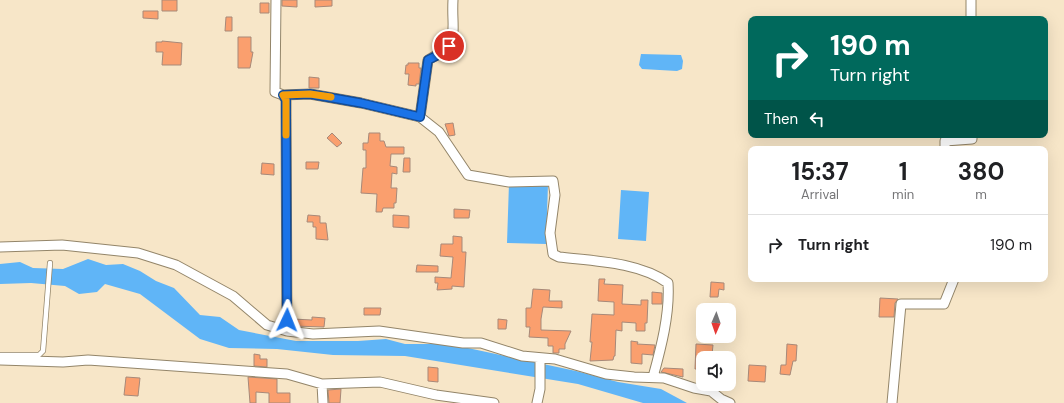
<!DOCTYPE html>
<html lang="en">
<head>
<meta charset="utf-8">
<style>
  :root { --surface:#fff; --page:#f6f6f6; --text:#202124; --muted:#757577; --line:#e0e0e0 }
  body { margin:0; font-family:"DM Sans",sans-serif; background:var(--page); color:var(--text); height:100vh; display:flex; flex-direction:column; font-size:15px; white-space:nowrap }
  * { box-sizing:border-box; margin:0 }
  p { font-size:13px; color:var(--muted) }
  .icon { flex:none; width:22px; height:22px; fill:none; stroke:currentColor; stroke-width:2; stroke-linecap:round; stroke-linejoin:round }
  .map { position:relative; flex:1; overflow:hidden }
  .drawer { position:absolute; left:748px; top:146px; width:300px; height:136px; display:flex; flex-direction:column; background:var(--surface); border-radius:8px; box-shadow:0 4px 16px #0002 }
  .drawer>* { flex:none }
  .top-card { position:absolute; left:748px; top:16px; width:300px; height:122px; border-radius:8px; box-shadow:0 4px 16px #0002; background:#00695c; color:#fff; overflow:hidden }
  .needle { width:26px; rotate:182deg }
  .tools { position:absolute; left:696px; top:303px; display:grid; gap:8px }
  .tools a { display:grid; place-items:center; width:40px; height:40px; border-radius:8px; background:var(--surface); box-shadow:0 4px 16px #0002; font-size:20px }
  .pin { position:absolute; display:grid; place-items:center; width:34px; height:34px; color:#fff; margin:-17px; border:2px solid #fff; border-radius:50%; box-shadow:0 1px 4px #0007 }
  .me { position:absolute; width:44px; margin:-22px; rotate:2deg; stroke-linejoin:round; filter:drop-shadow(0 0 3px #0008) }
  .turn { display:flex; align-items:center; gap:14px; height:84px; padding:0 16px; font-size:18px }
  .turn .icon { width:52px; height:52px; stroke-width:2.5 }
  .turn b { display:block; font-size:28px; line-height:34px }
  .then { display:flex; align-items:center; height:38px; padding:0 16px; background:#0003; gap:8px; font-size:15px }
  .eta { display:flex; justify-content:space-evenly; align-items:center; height:68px; text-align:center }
  .eta b { font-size:24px; font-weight:700; line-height:28px }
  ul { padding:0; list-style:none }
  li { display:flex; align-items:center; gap:12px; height:60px; padding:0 16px; border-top:1px solid var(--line) }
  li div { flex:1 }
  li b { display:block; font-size:15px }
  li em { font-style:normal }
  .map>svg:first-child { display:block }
  .water { fill:#60b5f7 }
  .building { fill:#fa9f6e; stroke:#a78979 }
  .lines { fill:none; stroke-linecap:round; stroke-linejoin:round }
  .service-casing { stroke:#938569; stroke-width:6 }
  .minor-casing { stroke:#938569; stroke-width:11 }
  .service { stroke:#fff; stroke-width:4.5 }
  .minor { stroke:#fff; stroke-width:9 }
  .route-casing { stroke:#114b97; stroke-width:10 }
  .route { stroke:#1a73e8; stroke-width:7 }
  .slow { stroke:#f59e0b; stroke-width:7 }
</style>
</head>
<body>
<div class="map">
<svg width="1064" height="403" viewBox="0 0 1064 403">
  <rect width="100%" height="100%" fill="#f7e6c8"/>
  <path class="water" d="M641,54L681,55L683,61L682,69L677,71L642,69L639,65Z
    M509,183L548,184L546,244L507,243Z
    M621,190L649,192L646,241L618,239Z
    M88,259L106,265L123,264L140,271L156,281L174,288L200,315L220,317L239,330L296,341H358L386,339L405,344H449L576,371L618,382L661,389L687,403H643L578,384L405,356L333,355L277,349L229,348L200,339L140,294L105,284L97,292L79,294L65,286L31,283L0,284V264L20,262L33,268L63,269Z"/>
  <path class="building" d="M162,0H177V11H162Z
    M282,0H297V7L282,6Z
    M315,0H332V6L315,7Z
    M260,3H269V13H260Z
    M143,11H158V19L143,18Z
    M226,17H232V31H225Z
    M238,37H251V52H253L250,68H238Z
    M162,41L182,43L181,65H162L163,52H156V42H162Z
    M408,63H419V68H421L419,84H416V86L408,85L409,74H405L406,65H408Z
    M309,77L319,78V88H309Z
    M453,123L455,135L449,136L445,124Z
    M332,133L342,143L337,147L327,138Z
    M369,133H380V141H384L386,147H404V154H391L390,166L397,167V174L392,173L391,188H397L396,203H394V208H383L382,212H376L377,194L361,193L363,168H366V150H363V143H368Z
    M404,158H410V172H403Z
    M306,162H319L318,169H306Z
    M262,163L274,164V175L261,174Z
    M454,209L470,210L469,218H454Z
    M308,215L320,216V223H326L328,240L316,239V227H313V222H307Z
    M393,215L409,216V228L393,227Z
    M453,236L462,237V252H466L464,287L452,286V289L437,290L438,283H435V277L451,278L453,257L440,256L441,244H453Z
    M417,265L438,266V272H416Z
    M599,279H605L604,284L623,285L622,304L641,305V300H648L647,323H645V331H636V323L622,322V331L616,330L615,356H614L613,360L590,361L592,342H590L592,314L614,315V302L598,301Z
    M711,282L724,283V290L719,289L718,297H710Z
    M533,289L550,290L549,301H562V308L543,307L541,319V330L571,331L565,344V349H559V353H553V346H548V338L529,337L530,327H526V308H531Z
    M652,292L662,293V304H652Z
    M880,298L898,299L895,303L894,317H879Z
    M364,308H381L380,315H364Z
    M312,317L325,318L324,327L293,326V319L312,320Z
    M498,319L507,320L506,329H498Z
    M631,341L638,342L637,344L655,345L653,355L642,354V364L631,363Z
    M696,344L713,345L712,355H703V369H695Z
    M787,344L797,345L796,361H793L790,375L780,374L781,365H786Z
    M254,354L260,355V359H267V367L254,366Z
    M749,365L766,366L765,382L748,381Z
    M428,367L438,368V382L428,381Z
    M664,368L683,369V377L661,372Z
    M126,377L140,378L138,396L124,395Z
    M248,377L277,379V393H290V403H269V393L256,392V403H250Z
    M341,389L340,403H329L328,390Z"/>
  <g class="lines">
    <defs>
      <path id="service" d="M0,355H39L43,351L50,263"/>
      <path id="minor" d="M276,0L275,92L283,95L286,100V112L287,331
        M971,0V19
        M283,95L310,94L361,103L420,117L439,132L468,175L509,182L553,181L555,195L550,233L553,254L559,257C594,261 639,262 668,283C670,314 661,348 653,377
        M420,117L428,60C462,42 451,32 453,0
        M945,149V141L972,139V135
        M0,247L62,245L138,253L176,265L233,296L267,325L287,331L313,334L379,331L463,343H481L522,356L555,359L606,374L634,377L664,378L694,388L711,391L721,399L730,403
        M0,360L63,362L88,360L287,374L322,384L380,382L436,395L494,403
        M322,384L323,403
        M537,403L540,389V358
        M892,403L901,304H944L954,279"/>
    </defs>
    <use href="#service" class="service-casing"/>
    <use href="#minor" class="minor-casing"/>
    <use href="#service" class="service"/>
    <use href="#minor" class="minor"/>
  </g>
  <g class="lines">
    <defs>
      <path id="route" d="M287,320L286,112V100L283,95L310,94L361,103L420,117L428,60L444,52L449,46"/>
    </defs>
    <use href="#route" class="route-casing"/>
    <use href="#route" class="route"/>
    <path class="slow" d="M286,135V100L283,95L310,94L331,97"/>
  </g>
</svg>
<div class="tools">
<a><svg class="needle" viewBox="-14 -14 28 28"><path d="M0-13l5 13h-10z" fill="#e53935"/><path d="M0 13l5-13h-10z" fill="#757577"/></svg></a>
<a><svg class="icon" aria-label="sound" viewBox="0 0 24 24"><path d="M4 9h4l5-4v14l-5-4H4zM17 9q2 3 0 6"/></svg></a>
</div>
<div class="pin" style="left:449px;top:46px;background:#d93025"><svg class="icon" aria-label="arrive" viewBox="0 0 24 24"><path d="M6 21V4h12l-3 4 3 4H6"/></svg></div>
<svg class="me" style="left:287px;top:320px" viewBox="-20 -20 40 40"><path d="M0-17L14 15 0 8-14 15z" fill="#1a73e8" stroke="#fff" stroke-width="4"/></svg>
<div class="top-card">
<div class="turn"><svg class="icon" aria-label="right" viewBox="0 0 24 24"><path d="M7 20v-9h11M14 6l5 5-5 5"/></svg><div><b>190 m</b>Turn right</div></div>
<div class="then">Then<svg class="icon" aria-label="left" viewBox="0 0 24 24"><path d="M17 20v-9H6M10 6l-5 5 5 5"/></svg></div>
</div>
<section class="drawer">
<div class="eta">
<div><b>15:37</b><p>Arrival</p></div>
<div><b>1</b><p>min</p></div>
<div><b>380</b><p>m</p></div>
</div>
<ul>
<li><svg class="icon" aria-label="right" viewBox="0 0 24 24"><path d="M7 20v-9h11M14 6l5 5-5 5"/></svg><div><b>Turn right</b></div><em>190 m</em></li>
</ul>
</section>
</div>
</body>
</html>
